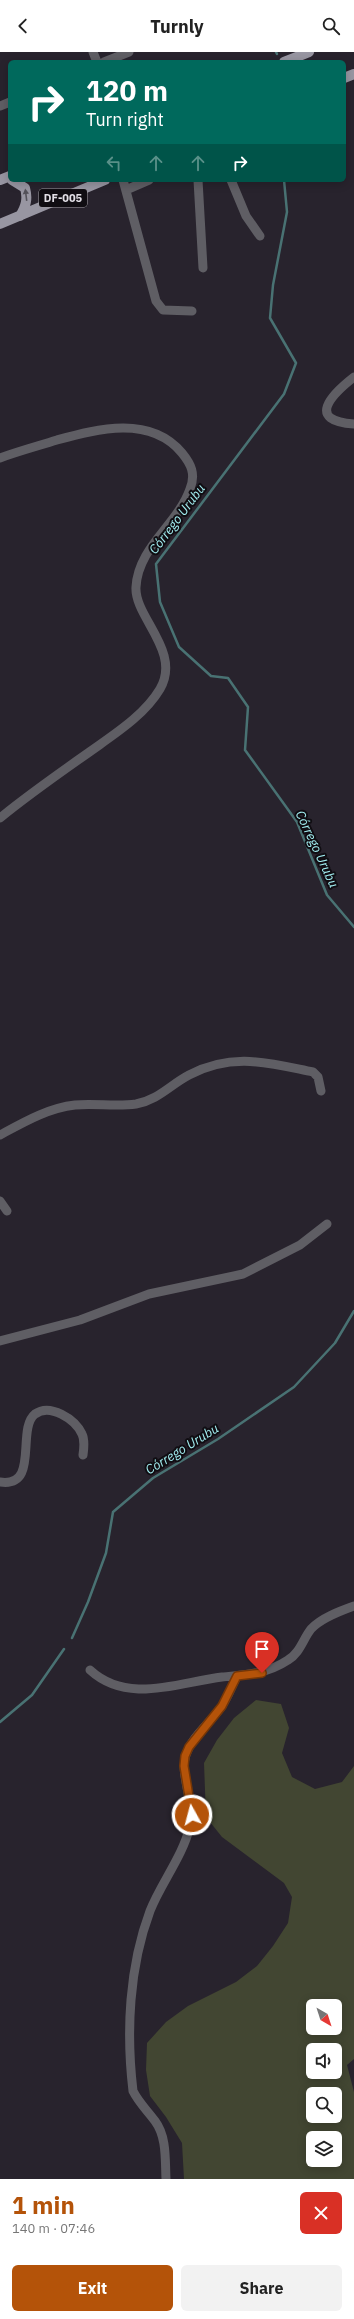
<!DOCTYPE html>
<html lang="en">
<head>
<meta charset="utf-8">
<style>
  :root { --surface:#fff; --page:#f2f2f2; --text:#222; --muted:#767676; --accent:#b45309 }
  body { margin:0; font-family:"IBM Plex Sans",sans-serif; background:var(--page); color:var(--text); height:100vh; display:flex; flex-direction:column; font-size:15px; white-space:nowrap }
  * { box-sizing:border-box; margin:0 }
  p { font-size:13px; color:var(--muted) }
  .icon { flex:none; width:22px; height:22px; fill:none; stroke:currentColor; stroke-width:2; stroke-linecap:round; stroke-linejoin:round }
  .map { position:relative; height:2127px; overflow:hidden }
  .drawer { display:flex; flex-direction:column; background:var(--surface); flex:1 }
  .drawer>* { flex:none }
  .top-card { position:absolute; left:8px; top:8px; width:338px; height:122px; border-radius:6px; box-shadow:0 2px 10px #0003; background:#00695c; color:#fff; overflow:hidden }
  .needle { width:26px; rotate:141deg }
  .buttons { position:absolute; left:306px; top:1947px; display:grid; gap:8px }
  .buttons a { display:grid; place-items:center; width:36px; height:36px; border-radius:6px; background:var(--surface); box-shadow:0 2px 10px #0003; font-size:20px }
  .pin { position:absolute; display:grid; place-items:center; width:34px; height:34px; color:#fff; margin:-41px -17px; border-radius:50% 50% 50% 0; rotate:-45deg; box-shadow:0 0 4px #0007 }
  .pin .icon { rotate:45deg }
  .me { position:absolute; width:44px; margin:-22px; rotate:353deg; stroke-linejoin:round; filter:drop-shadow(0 0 3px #0008) }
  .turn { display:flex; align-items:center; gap:14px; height:84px; padding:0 12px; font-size:18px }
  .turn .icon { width:52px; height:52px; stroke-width:2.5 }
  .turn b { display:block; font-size:28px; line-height:34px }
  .lanes { display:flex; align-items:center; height:38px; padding:0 12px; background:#0003; justify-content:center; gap:20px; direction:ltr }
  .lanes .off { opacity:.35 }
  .round { display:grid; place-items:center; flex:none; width:42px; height:42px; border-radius:6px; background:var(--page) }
  .summary { display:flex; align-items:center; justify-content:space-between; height:68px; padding:0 12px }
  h1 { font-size:24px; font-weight:700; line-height:30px; color:var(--accent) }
  .action { display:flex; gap:8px; margin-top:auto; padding:8px 12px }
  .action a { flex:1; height:46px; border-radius:6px; background:var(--accent); color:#fff; font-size:16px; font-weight:700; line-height:46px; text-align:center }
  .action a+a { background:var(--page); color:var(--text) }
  header { display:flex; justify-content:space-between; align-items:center; height:52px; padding:0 12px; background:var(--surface); font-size:18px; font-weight:700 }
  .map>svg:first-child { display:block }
  .green { fill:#424632; fill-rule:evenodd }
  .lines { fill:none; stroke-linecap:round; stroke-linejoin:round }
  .stream { stroke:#497273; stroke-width:2.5 }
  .minor { stroke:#5f5e64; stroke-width:9 }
  .primary { stroke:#9896a2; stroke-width:10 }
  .oneway { fill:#54525a }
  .route-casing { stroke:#753606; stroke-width:10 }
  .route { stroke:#b45309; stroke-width:7 }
  .labels { text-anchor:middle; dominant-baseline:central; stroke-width:4; stroke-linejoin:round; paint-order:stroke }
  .shield { fill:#100d12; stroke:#a3a0a6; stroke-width:1 }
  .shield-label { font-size:11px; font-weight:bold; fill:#e2dfe6 }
  .water-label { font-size:13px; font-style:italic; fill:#a3eff2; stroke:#100d12 }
</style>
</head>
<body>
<header><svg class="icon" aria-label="back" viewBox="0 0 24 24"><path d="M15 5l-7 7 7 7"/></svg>Turnly<svg class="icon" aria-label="search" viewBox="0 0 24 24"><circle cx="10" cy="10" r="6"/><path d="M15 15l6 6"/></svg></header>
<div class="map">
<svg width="354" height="2127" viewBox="0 0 354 2127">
  <rect width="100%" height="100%" fill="#28232d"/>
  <path class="green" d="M256,1648L281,1652L289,1676L282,1701L292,1725L315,1737L342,1730L354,1714V2007L347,2013L354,2040V2127H184L182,2091L166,2065L150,2044L146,2018L147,1991L166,1970L188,1954L236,1930L257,1914L273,1894L288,1871L292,1845L284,1831L222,1785L206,1765L204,1711L217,1688L234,1666ZM313,1954H335V1976H313ZM313,1998H335V2020H313ZM313,2042H335V2064H313ZM313,2086H335V2108H313Z"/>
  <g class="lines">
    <path class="stream" d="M276,0L277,2
      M284,128L287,160L273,233L270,266L296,311L284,342L156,512L160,550L179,595L211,624L228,626L248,655L245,698L297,770L327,843L354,875
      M72,1586L88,1550L106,1501L113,1460L153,1426L218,1387L294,1335L335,1291L354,1259
      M0,1670L32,1643L64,1597"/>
    <path class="minor" d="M93,0L97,10
      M104,10L129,0
      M0,54L10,50
      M123,128L156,249L163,258L192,259
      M198,128L203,216
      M231,128L246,164L260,184
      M126,138L149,128
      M354,325C331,343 306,369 354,372
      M0,406C19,399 38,394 57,388C98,377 150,363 182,401C191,412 196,422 190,437C178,472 138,495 136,535C134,565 182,599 160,637C144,664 113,683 88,701C58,722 28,743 0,766
      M0,1083C24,1070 48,1056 75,1053C95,1051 116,1055 136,1052C158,1048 170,1033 189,1023C233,1000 268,1011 313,1020L318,1025L321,1039
      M0,1149L7,1159
      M0,1289L80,1268L149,1242L243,1222L300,1193L327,1172
      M0,1430C40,1436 16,1377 35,1362C50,1351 75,1367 82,1382C85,1388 84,1396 83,1403
      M90,1618C128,1653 179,1630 222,1625C245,1623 267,1622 288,1608C300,1601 303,1587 311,1577C321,1566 340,1559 354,1554
      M166,2127C165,2108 167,2085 155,2069C147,2058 139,2051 133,2039C126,1980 129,1915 150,1859C161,1831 183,1804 190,1774C195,1750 179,1722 186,1703C192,1684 211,1670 222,1654C228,1645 232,1634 237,1624"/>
    <path class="primary" d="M284,10L309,0
      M344,26L354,22
      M0,128L10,124
      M12,128L25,136C28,147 26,154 20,164
      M0,172L105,128"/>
  </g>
  <defs><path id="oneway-solid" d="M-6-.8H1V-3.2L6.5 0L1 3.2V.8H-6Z"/></defs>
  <use class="oneway" href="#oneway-solid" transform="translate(26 143) rotate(-97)"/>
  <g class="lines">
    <defs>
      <path id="route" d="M192,1763L184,1714L185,1704L189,1695L222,1654L237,1624L262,1621"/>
    </defs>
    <use href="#route" class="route-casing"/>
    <use href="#route" class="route"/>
  </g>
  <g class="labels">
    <rect class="shield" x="39" y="137" width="48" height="18" rx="3"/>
    <g class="shield-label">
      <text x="63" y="146">DF-005</text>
    </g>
    <g class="water-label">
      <text transform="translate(177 467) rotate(-53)">Córrego Urubu</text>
      <text transform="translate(317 797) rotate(65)">Córrego Urubu</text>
      <text transform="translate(182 1397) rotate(-32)">Córrego Urubu</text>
    </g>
  </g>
</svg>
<div class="buttons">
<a><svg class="needle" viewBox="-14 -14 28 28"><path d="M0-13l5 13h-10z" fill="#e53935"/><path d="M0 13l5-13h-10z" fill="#767676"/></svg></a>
<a><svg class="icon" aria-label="sound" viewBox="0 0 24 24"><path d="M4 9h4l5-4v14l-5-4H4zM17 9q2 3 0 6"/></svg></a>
<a><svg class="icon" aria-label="search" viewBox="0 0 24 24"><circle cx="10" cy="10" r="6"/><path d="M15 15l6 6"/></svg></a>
<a><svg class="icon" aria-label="layers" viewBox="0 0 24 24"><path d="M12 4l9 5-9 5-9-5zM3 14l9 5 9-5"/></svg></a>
</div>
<div class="pin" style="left:262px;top:1621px;background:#d93025"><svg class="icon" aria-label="arrive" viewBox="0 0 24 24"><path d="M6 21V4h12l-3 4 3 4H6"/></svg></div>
<svg class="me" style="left:192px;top:1763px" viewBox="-20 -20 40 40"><circle r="17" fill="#b45309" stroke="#fff" stroke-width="3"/><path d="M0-11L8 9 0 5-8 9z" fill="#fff"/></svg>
<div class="top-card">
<div class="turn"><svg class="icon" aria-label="right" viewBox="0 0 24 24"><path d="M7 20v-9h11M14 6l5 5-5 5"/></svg><div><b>120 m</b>Turn right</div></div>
<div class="lanes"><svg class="icon off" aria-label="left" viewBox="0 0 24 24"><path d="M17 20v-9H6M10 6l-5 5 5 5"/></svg><svg class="icon off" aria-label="ahead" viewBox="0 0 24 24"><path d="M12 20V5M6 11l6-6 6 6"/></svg><svg class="icon off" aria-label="ahead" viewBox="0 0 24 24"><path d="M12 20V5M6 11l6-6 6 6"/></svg><svg class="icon" aria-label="right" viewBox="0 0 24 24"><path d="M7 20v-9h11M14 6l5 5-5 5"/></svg></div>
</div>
</div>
<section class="drawer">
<div class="summary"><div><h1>1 min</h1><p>140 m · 07:46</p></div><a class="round" style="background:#d93025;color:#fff"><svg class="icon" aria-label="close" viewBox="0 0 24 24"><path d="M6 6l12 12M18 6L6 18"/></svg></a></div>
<div class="action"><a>Exit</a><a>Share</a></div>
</section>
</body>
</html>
